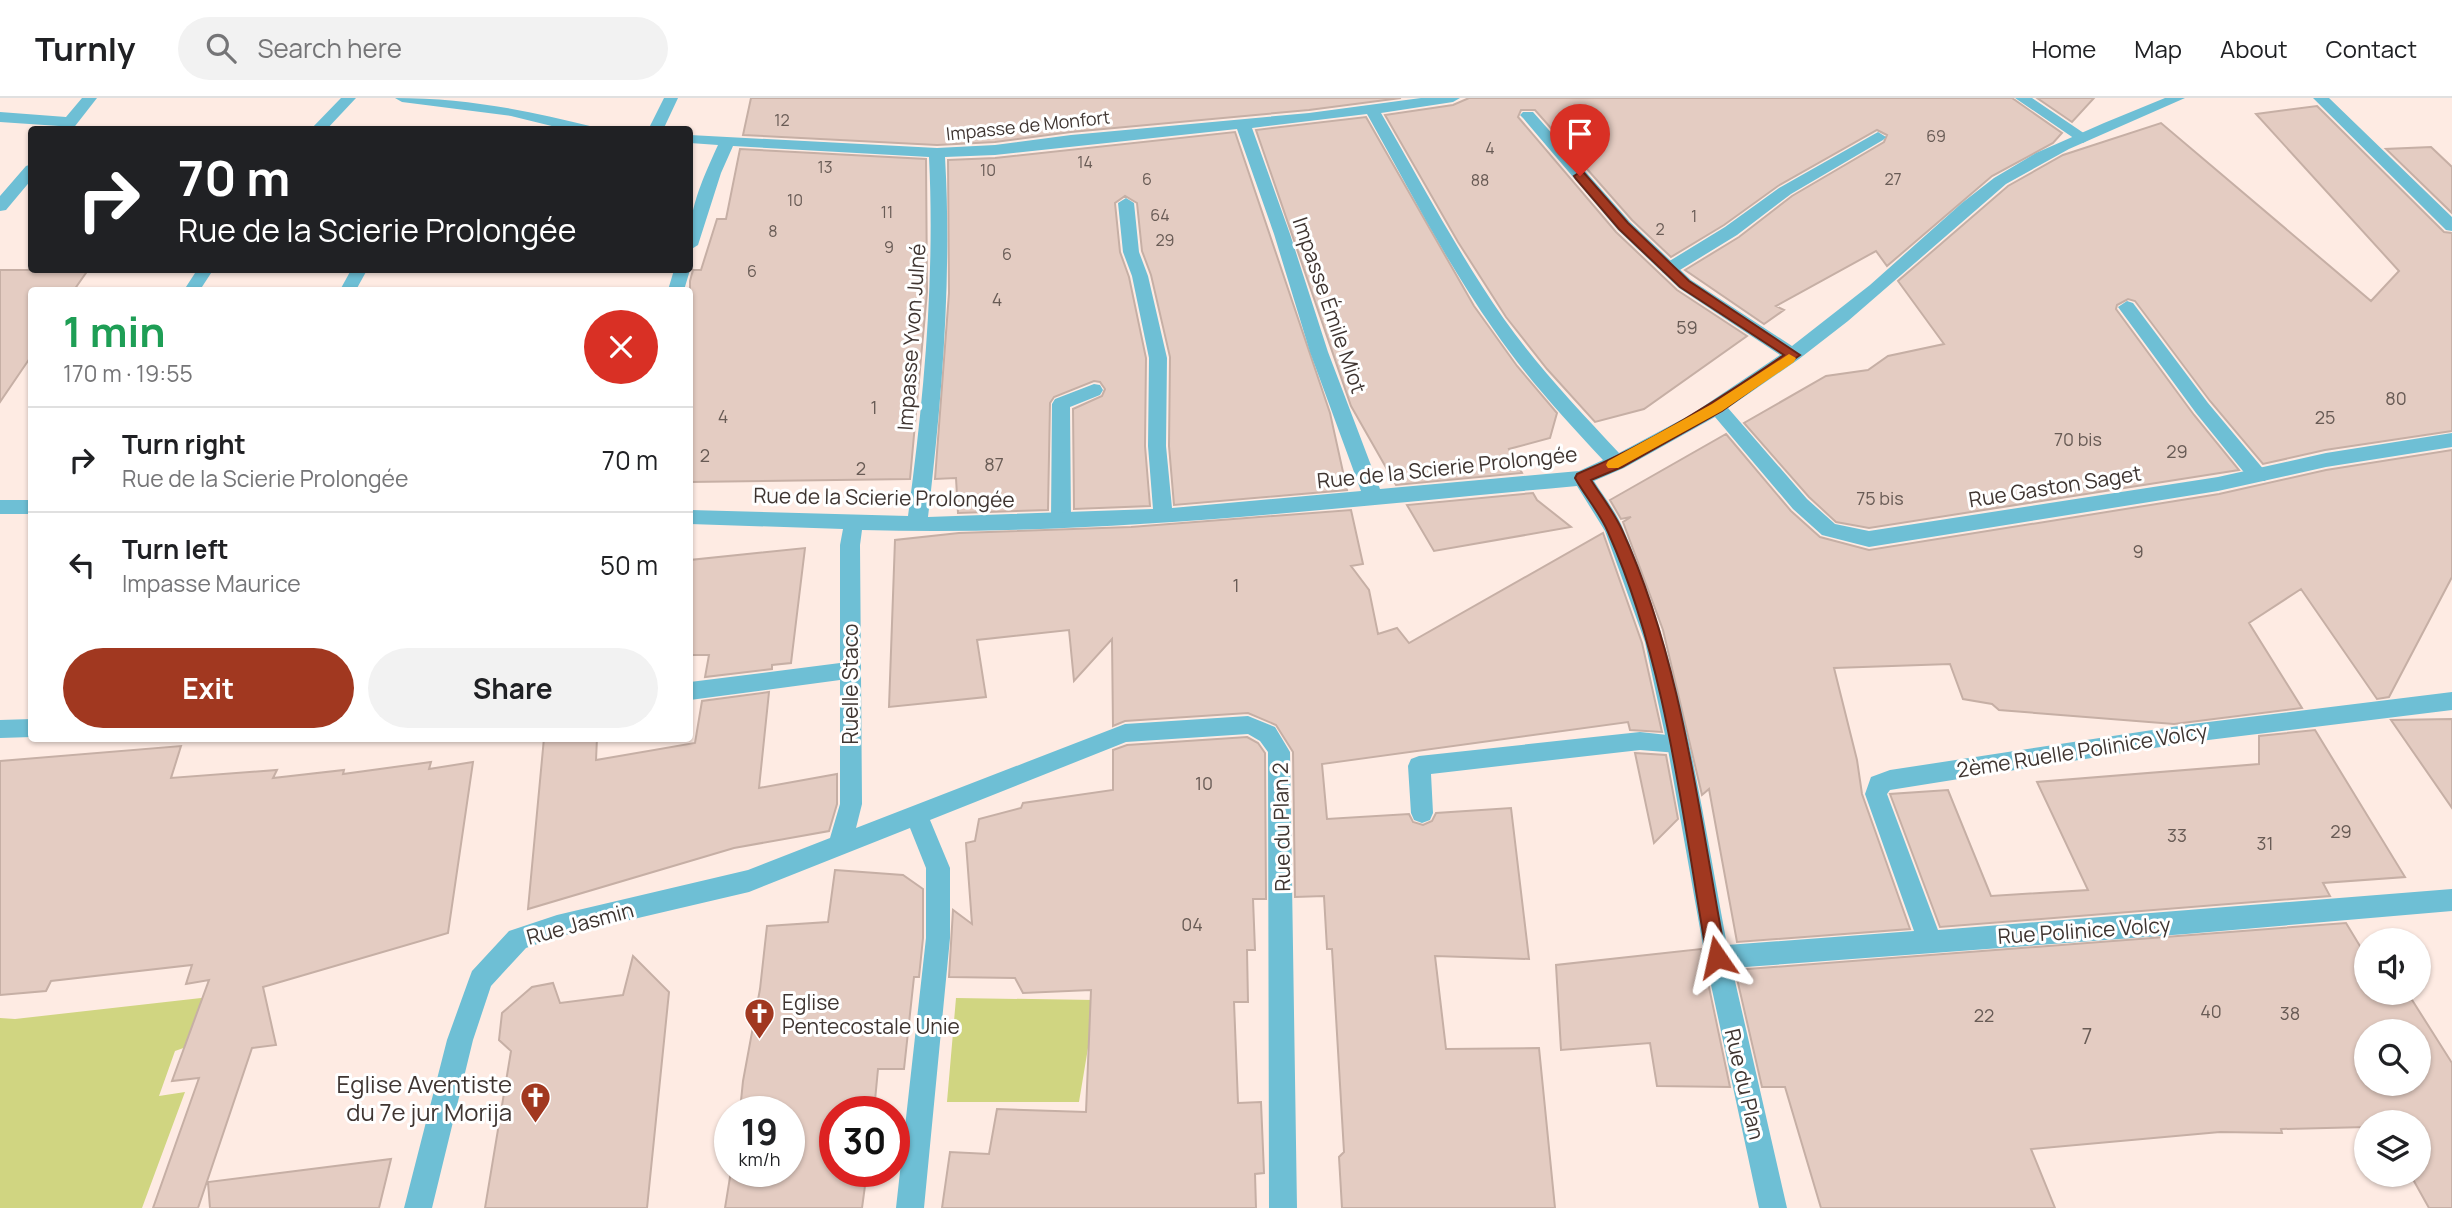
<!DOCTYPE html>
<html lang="en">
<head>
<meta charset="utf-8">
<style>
  :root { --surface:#fff; --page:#f2f2f2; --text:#202124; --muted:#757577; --line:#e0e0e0; --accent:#a13820 }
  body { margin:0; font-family:Manrope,sans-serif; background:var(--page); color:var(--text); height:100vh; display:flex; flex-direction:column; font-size:26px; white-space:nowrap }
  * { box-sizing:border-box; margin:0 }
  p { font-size:23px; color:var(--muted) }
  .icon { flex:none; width:38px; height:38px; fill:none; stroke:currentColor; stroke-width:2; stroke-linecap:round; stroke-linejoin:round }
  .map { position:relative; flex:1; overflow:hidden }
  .side { position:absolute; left:28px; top:189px; width:665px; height:455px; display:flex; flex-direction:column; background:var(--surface); border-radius:7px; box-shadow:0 2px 5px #0004 }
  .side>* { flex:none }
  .hud { position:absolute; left:28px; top:28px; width:665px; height:147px; border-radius:7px; box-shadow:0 2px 5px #0004; background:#202124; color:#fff; overflow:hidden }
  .controls { position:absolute; left:2354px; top:830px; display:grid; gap:14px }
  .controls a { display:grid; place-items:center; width:77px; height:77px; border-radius:50%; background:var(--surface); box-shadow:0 2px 5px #0004; font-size:35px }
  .speed { position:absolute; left:714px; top:998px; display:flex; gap:14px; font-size:35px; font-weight:700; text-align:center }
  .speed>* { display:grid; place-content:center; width:91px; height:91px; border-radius:50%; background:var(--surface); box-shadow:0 2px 5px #0004; line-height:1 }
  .speed small { font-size:18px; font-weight:400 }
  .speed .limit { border:10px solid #d22; background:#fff; color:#111 }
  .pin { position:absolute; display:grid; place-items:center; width:60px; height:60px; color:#fff; margin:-72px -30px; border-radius:50% 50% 50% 0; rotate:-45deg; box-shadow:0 0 7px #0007 }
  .pin .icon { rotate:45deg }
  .me { position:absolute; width:77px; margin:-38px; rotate:349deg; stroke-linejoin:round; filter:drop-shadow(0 0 5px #0008) }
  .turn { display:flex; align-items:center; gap:24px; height:147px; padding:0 35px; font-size:32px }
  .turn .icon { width:91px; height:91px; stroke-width:2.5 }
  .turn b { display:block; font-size:49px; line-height:60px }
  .round { display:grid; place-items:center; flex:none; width:74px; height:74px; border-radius:37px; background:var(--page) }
  .headline { display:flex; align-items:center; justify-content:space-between; height:119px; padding:0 35px }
  h1 { font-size:42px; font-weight:700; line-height:52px; color:#1e9e55 }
  .action { display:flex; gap:14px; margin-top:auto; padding:14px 35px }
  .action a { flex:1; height:80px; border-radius:42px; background:var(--accent); color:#fff; font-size:28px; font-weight:700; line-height:80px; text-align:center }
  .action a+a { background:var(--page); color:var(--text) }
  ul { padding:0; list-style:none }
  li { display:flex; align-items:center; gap:21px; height:105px; padding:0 35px; border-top:2px solid var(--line) }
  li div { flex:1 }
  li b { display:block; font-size:26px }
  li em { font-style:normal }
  header { display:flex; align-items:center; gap:42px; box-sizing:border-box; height:98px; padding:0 35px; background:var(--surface); border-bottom:2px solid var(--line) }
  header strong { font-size:33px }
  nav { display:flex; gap:38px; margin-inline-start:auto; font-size:24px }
  .search { width:490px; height:63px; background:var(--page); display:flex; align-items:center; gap:18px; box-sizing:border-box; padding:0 24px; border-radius:38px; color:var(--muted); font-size:26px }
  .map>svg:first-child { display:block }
  .green { fill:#d0d581 }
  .building { fill:#e4ccc2; stroke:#c6afa5; stroke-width:2; fill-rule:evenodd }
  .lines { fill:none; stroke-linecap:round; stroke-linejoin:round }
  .lane { fill:#6ebfd5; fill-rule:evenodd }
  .street { fill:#6ebfd5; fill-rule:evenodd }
  .route { fill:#a13820; stroke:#692415; stroke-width:2 }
  .slow { fill:#f59e0b }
  .labels { text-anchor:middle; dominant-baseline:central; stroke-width:6; stroke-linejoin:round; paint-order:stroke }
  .far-number-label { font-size:16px; fill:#685b55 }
  .far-street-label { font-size:18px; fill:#3f3531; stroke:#fff }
  .number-label { font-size:18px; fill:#685b55 }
  .street-label { font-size:21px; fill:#3f3531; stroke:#fff }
  .poi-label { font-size:21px; fill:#3f3531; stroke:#fff; text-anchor:start }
  .near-number-label { font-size:21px; fill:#685b55 }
  .near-poi-label { font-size:24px; fill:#3f3531; stroke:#fff; text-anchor:end }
</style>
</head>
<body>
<header>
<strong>Turnly</strong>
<div class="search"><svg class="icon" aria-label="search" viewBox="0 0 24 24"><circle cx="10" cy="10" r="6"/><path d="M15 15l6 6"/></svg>Search here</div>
<nav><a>Home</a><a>Map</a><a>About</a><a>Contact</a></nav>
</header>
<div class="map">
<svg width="2452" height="1110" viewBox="0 0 2452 1110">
  <rect width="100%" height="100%" fill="#feebe3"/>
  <path class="green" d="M210,899L203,943L175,953L159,998L185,994L142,1110H0V920L15,921Z
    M956,900L1096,902L1079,1004H947Z"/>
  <path class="building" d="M751,0H1401L1309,12L1071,34L995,44L937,47L743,37Z
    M1469,0H2012L2062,35L2053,45L1992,78L1887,168L1876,153L1776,208L1784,212L1764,226L1685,172L1739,139L1792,98L1884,44L1887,37L1877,32L1778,88L1724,127L1671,159L1632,122L1535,12H1521L1518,19L1616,134L1677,192L1747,238L1644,311L1595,324L1547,271L1506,219L1458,144L1385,17L1453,7Z
    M2037,0H2094L2072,24Z
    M2317,8L2444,134L2452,135V333L2325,352L2263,366L2210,303L2135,203L2128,201L2117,207L2116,211L2194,317L2239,372L1869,430L1836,424L1809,399L1744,325L1826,278L1868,272L1888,258L1944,246L1898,183L2008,88L2063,57L2161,25L2371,203L2399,173L2256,16Z
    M1366,19L1474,208L1517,268L1557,315L1550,340L1509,351L1522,375L1396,387L1351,308L1256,32Z
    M1235,34L1330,315L1347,392L1174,407L1169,348L1170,259L1151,177L1142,153L1137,105L1125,98L1115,105L1120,154L1129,179L1146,260L1145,348L1150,408L1074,411L1073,311L1102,298L1105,291L1100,284L1094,283L1054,299L1050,305L1048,412L958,415L956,380L935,381L949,195L948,62L995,60Z
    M2431,49L2452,69V115L2386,51Z
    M740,51L926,61L927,194L910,381L690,384V183L693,172H701L717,121H726Z
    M0,172H88L74,192H32V257L0,304Z
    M1726,336L1791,413L1820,439L1869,452L2219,396L2326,372L2452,352V479L2389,599L2377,601L2301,491L2249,525L2302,610L2174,626L1999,612L1992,606L1963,601L1950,566L1834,570L1857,662L1862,696L1910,831L1737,844L1709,691L1702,697L1663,532L1623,424L1631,419L1621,421L1610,402Z
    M1533,395L1537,402L1571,429L1434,453L1407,407Z
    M1351,412L1363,466L1351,468L1369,492L1378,536L1397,530L1409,545L1603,435L1642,545L1662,634L1630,632L1628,624L1322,666L1327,721L1409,716L1413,724L1423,727L1432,723L1436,715L1511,710L1529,861L1435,858L1446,951L1539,950L1555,1110H1342L1339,1059L1344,1054L1332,851H1327L1324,798L1295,799L1293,654L1276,627L1248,615L1125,623L1113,628L1112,541L1074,583L1069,532L977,542L986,599L889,609L895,442L959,435L1131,429Z
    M805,450L791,565L772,567V571L705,579L709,557H690V462Z
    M769,594L759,690L837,676V706L829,733L734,750L528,811L544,640H597L596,662L695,645L702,603Z
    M2452,621V710L2391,622Z
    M2315,632L2405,779L2323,785L2330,798L1940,829L1890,696L1948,692L1991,798L2088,792L2037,684L2259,666V638Z
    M1247,639L1258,645L1265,655L1266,801H1253L1255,852H1247L1248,904H1234L1238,1005L1261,1004L1264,1075L1255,1076L1256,1110H942L950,1054L989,1056L997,1011L1086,1014L1091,892L1023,895L1015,880L949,879L953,812L972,826L966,745L975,743L979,721L1021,710L1023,705L1113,692V652L1127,647Z
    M181,648L171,680L277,672L273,680L344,672L343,676L431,664L429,671L473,664L448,835L263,889L276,947L252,950L198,1110H153L199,980L172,983L209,882L186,886L192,867L51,883L46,893L0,897V663Z
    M1635,655L1666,657L1678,721L1654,745Z
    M835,772L903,777L923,791V840L919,879H914L904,971H878L874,1013H835V1073H867L862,1110H725L731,1073H789V1013H740L743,983L760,891L767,828L828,824Z
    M2346,825L2366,858V894H2407L2452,965V1110H2429L2410,1076H2418V1024H2366V1029L2281,1031L2282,1035L2220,1034L2031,1051L2055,1110H1821L1785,989H1762L1735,872ZM2366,933H2418V985H2366Z
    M1701,851L1730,989L1657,988L1650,945L1561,952L1556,867Z
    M633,858L669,894L647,1110H485L511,953L499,942L502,915L532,889L553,885L560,905L623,897Z
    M391,1061L379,1110H210L208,1084Z"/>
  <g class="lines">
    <path class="lane" d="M2015,0H2032L2091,40L2083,45L2078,43Z
      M2313,0H2329L2452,119V133L2446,132Z
      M1878,34L1886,39L1883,42L1791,96L1737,137L1675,175H1663L1661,171L1663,167L1725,129L1779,90Z
      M2127,203L2133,205L2208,305L2265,373L2268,378L2265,383H2251L2196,315L2118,209Z
      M1094,286L1100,287L1103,292L1100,297L1070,309L1071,422L1068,427L1061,429L1054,427L1051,422L1052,306L1055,301Z
      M1640,634L1686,639L1689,646L1686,653L1678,655L1640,652L1431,676L1433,715L1430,722L1422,725L1414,722L1411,715L1408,668L1411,661L1419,658Z"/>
    <path class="street" d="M82,0H97L72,32H57L59,28L0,24V14L66,19Z
      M341,0H356L326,32H310Z
      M395,0C465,0 526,12 594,29L596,32H568L511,18L402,4Z
      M664,0H678L663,32H648Z
      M1421,0H1460L1453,4L1381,15C1421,84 1458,155 1504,221C1538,269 1579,312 1619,355L1692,316L1780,257L1679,190L1618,132L1523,20L1520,17L1523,14H1533L1630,124L1691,182L1792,248L1870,187L1962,105L1994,80L2036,55L2104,25L2165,0H2185L2069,51L2006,86L1848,223L1799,261L1728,310L1807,401L1835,426L1869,433L2218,379L2326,355L2452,335V349L2326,369L2218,393L1869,449L1822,437L1793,411L1715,319L1624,370L1594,383C1604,399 1617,415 1624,433C1681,564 1701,707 1727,847L1914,833L1865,696L1871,679L1890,672L2192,626L2452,594V612L2192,644L1890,692L1887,696L1938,832L2452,791V813L2186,836L1732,870L1787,1110H1759L1705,859L1667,646L1645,544L1605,433L1577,388C1340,409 1102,439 862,432L860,447L862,706L856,730L1125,626L1248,618L1275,629L1290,654L1297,1110H1269L1268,654L1260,643L1248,636L1126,644L930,722L950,770V840L924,1110H896L926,840V770L910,730L749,794L557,839L526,850L491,888L473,942L432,1110H404L447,942L469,881L472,873L509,833L557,817L748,772L830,740L840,706V582L690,602V584L840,565V447L843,431L690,426V412L908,418C924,299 935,180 929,59L733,48L721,75L698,147L690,152C686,116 703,80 718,47L690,45V37L937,50L995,47L1071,37L1309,15ZM1367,16C1408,89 1446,164 1494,232C1526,279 1565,321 1603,362L1579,373L1380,391L1328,254L1290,136L1252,30ZM1237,31L1274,136L1310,254L1361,393L1172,410L1166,348L1167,260L1148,178L1139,154L1134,105L1126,100L1118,105L1123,154L1132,178L1149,260L1148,348L1153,411L928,419C942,299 952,180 945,59L995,57Z
      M32,66V81L6,112L0,113V98L26,68Z
      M690,171V172L684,192H668L674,172Z
      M197,172H213L200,192H184Z
      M351,172H367L356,192H340Z
      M0,402H32V416H0Z
      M32,621V639L0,640V622Z"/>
  </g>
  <path class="route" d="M1580,74L1584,75L1628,125L1689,183L1800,257L1722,313L1622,369L1591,382C1601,398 1614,414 1622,432C1682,563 1699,717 1726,859L1723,865L1717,868L1710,865L1707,859C1682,717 1667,567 1608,434C1600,415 1585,398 1575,380L1577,376C1651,345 1718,302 1784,257L1680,189L1619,131L1576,81L1574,78Z"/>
  <path class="slow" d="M1789,256L1796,260L1794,264L1722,313L1618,370H1608L1606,367L1608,363L1712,306Z"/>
  <defs>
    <symbol id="church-pin" viewBox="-11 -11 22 30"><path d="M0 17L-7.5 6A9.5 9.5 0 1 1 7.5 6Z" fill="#a13820" stroke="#fff"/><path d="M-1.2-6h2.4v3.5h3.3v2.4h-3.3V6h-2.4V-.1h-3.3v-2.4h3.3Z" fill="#fff"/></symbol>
  </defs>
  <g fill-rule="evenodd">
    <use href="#church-pin" x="742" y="898" width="35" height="47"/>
    <use href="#church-pin" x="518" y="982" width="35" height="47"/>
  </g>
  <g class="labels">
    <g class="far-number-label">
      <text x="782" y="22">12</text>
      <text x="1936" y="38">69</text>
      <text x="1490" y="50">4</text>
      <text x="1085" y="64">14</text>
      <text x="825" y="69">13</text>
      <text x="988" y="72">10</text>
      <text x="1147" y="81">6</text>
      <text x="1893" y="81">27</text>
      <text x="1480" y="82">88</text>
      <text x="795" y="102">10</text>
      <text x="887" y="114">11</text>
      <text x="1160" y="117">64</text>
      <text x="1694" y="118">1</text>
      <text x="1660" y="131">2</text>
      <text x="773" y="133">8</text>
      <text x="1165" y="142">29</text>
      <text x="889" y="149">9</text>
      <text x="1007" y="156">6</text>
      <text x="752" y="173">6</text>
    </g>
    <g class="far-street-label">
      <text transform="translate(1028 27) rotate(-6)">Impasse de Monfort</text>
    </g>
    <g class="number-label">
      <text x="997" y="201">4</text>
      <text x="1687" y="229">59</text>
      <text x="2396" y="300">80</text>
      <text x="874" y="309">1</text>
      <text x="723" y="318">4</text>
      <text x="2325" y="319">25</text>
      <text x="2078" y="341">70 bis</text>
      <text x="2177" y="353">29</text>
      <text x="705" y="357">2</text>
      <text x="994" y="366">87</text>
      <text x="861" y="370">2</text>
      <text x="1880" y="400">75 bis</text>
      <text x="2138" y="453">9</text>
      <text x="1236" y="487">1</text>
      <text x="1204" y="685">10</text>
      <text x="2341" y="733">29</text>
      <text x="2177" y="737">33</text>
      <text x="2265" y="745">31</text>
      <text x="1192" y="826">04</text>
      <text x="2211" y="913">40</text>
      <text x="2290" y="915">38</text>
      <text x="1984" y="917">22</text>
    </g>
    <g class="street-label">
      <text transform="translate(1330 207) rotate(71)">Impasse Émile Miot</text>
      <text transform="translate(911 239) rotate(-86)">Impasse Yvon Julné</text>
      <text transform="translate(1447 369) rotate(-6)">Rue de la Scierie Prolongée</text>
      <text transform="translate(2055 388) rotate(-9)">Rue Gaston Saget</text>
      <text transform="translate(884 399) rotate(1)">Rue de la Scierie Prolongée</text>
      <text transform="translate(850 586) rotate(-90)">Ruelle Staco</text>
      <text transform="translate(2082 652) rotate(-9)">2ème Ruelle Polinice Volcy</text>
      <text transform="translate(1281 729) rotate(-91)">Rue du Plan 2</text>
      <text transform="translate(580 825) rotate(-15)">Rue Jasmin</text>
      <text transform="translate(2084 832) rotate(-4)">Rue Polinice Volcy</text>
      <text transform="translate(1745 986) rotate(77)">Rue du Plan</text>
    </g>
    <g class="poi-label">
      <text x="782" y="904">Eglise<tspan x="782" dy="24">Pentecostale Unie</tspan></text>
    </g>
    <g class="near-number-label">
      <text x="2087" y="938">7</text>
    </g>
    <g class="near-poi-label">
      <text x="512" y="985">Eglise Aventiste<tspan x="512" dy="28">du 7e jur Morija</tspan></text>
    </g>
  </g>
</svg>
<div class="controls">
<a><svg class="icon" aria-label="sound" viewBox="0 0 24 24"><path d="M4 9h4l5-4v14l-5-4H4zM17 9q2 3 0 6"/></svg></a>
<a><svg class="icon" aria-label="search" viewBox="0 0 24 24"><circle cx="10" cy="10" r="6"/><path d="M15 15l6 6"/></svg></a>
<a><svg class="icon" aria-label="layers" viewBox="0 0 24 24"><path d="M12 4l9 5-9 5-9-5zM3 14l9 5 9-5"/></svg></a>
</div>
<div class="speed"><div>19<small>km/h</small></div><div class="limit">30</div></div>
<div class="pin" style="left:1580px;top:78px;background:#d93025"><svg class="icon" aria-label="arrive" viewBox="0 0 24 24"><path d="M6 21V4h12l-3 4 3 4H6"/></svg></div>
<svg class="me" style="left:1717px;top:859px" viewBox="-20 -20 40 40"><path d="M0-17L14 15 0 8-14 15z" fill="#a13820" stroke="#fff" stroke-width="4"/></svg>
<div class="hud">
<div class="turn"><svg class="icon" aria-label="right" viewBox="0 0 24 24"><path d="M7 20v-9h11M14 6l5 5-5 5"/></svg><div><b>70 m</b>Rue de la Scierie Prolongée</div></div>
</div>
<section class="side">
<div class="headline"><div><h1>1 min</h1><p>170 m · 19:55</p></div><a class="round" style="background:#d93025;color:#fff"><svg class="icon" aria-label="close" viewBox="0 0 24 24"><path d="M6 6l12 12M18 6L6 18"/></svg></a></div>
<ul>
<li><svg class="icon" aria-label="right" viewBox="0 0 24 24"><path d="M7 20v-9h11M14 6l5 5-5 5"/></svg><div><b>Turn right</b><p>Rue de la Scierie Prolongée</p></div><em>70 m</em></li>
<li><svg class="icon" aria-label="left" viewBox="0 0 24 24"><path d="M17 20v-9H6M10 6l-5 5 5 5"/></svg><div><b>Turn left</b><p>Impasse Maurice</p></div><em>50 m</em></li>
</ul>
<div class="action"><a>Exit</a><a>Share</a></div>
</section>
</div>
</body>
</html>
